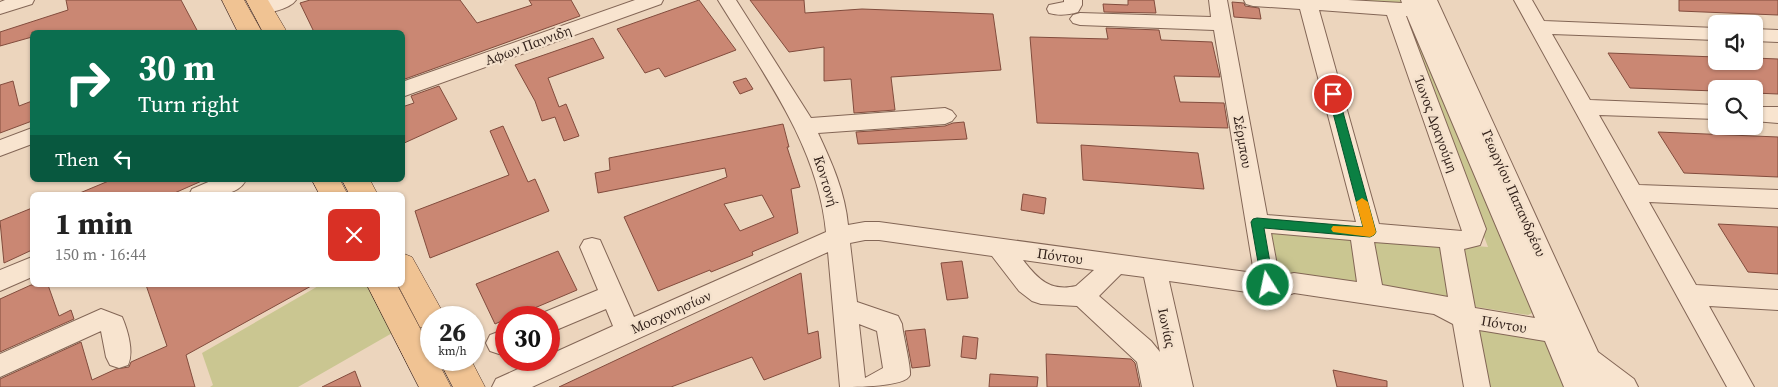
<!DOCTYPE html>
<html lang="en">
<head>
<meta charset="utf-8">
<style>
  :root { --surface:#fff; --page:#f6f6f6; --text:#222; --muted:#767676 }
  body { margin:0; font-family:"Source Serif 4",serif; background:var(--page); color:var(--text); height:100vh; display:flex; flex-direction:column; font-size:19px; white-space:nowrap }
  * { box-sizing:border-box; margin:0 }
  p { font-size:16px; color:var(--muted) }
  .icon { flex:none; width:28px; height:28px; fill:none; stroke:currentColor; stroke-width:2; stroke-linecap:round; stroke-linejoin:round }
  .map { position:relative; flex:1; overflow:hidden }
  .sheet { position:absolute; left:30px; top:192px; width:375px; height:95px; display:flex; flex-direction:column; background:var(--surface); border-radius:8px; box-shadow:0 1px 4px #0004 }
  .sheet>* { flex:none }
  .guide { position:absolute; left:30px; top:30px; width:375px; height:152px; border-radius:8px; box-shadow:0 1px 4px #0004; background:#0b6e4f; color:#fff; overflow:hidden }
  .fabs { position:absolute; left:1708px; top:15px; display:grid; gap:10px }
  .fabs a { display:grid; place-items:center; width:55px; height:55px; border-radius:8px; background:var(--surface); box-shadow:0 1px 4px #0004; font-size:25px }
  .speed { position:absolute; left:420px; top:306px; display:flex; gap:10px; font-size:25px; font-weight:700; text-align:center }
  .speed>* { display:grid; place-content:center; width:65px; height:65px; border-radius:50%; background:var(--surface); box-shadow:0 1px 4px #0004; line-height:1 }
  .speed small { font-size:12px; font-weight:400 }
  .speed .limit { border:8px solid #d22; background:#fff; color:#111 }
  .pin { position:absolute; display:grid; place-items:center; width:42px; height:42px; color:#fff; margin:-21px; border:2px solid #fff; border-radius:50%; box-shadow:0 1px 5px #0007 }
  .me { position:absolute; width:55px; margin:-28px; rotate:350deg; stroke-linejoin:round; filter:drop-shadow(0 0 4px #0008) }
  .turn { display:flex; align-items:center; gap:18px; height:105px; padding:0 25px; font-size:22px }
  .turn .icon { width:65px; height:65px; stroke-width:2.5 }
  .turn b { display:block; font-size:35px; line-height:42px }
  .then { display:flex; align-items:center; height:48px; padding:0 25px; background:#0003; gap:10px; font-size:19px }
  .round { display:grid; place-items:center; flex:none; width:52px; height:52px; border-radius:8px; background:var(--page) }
  .head { display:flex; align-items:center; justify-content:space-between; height:85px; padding:0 25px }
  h1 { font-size:30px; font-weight:700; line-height:38px }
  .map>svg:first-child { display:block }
  .green { fill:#cac691 }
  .building { fill:#ca8773; stroke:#824c3d; fill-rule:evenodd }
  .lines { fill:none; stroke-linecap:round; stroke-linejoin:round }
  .minor-casing { stroke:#836656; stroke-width:2 }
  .major-casing { stroke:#51362b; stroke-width:1 }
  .minor { fill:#f8e4cf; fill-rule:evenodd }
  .major { fill:#f0c393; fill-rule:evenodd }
  .route { fill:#0b8043; stroke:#07532c }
  .slow { fill:#f59e0b }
  .labels { text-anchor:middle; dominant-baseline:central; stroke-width:5; stroke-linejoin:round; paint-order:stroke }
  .street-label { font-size:14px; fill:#33221b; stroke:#f4e1cc }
</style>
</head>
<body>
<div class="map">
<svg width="1778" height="387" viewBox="0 0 1778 387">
  <rect width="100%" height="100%" fill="#ecd5bd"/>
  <path class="green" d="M1286,0H1402L1534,310L1532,313L1528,315L1279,276L1271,229L1488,247L1397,8Z
    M320,285H368L394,332L298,387H210L213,385L202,353Z
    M1479,329L1544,340L1546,342L1567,387H1484Z"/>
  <path class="building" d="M66,0H181L198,32H32V37L0,46V32L68,10Z
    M310,0H460L477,23L532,5L529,0H571L580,16L405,79L402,73V32H314L300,3Z
    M699,0L736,50L665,77L659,68L645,73L617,29Z
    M750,0H804L805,13L862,9L993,14L1001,70L891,77L895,110L854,113L851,79L824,81V47L789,52Z
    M1128,0H1154L1156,13L1104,12L1103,4L1128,5Z
    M1679,0H1778V15L1679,11Z
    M1232,2L1244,3L1245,6L1259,8L1261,19L1234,17Z
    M1106,28L1159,30L1161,40L1212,42L1220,77L1174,76L1180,102L1224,103L1228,128L1037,123L1030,37L1108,39Z
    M593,38L604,58L548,78L559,107L566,104L579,136L564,141L555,117L542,121L535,101L515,65Z
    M1608,53L1716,57V61H1754V58L1778,59V94L1754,93V89H1716V91L1630,88Z
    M746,78L753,89L740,94L733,82Z
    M13,81L19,106L32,101V121L0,133V85Z
    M439,86L457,119L402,144V107L414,103L411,96Z
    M964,122L967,139L858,144L856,132L945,126L953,123Z
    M783,124L789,147H787L800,187L791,189L798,233L752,252L753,255L711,272L710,270L658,291L624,217L727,177L725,168L598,193L595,173L610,170L609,158ZM762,195L774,217L740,231L724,204Z
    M503,126L528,182L535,179L549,211L430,258L415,211L509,175L490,131Z
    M1658,132L1778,137V177L1684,173Z
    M1081,145L1198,153L1204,189L1083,180Z
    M111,180H204L170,195H75Z
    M1023,194L1046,198L1044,214L1021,210Z
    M32,208V250L4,263L0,221Z
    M1718,224L1778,227V274L1748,272Z
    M558,251L577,290L511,318H506V319L495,324L476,284Z
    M962,261L968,298L947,300L941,263Z
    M801,273L808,334L818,331L821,358L764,380L752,357L671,387H559Z
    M31,285H48L59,316L71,310L74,319L0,352V299Z
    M146,285H313L186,355L195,387H0V379L81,342L92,380L116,369L129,367L131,362L167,346Z
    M925,329L930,366L912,368L905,331Z
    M963,336L978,338L976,359L961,357Z
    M1046,354L1131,359L1135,363L1140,387H1047Z
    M1333,370L1387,381V387H1337Z
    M355,371L361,387H322Z
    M990,374L1038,377L1037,387H989Z"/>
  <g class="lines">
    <defs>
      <path id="minor" d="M5,0H34L32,4L0,14V2Z
        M267,0H296C290,9 266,15 255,12L253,8L255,4Z
        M635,0H663L661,4L402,97V82Z
        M718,0H736L811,118L945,108L952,111L956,116L952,121L945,124L818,133C832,163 845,192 848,225L865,222H879L1254,273L1214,30L1080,25L1073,23L1070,19L1073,15L1080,13L1211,17L1209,0H1227L1267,215L1356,222L1300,9L1253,6L1246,4L1244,0H1348L1402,3L1401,0H1437L1598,352L1634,379L1638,387H1564L1545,341L1479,330L1490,387H1464L1453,324L1434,314L1294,293L1283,297L1169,281L1193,387H1142L1137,362L1077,306L1041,304L1032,301L1019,291L992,256L879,240H865L850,243L857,302L898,316L902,324C903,335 911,366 910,375C906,387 856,387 840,387L828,252L532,387H492L496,379L538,360H549V355L613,326L606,309L549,333V318H539L540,314L598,290L580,247L584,240L592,238L600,240L634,317L826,232C818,145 762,72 718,0ZM1319,10L1387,15L1462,231L1379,224ZM1406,16H1407L1535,318L1475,308L1464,249L1480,245L1486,229ZM1271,233L1351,240L1357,282L1294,273L1279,276ZM1374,242L1440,247L1448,297L1382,285ZM1023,260L1094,270L1076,286C1050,292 1038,279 1023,260ZM1121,274L1144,277L1160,352L1151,341L1099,296ZM859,324L877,331L883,368L865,378Z
        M1064,0H1082V5L1078,12C1068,15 1059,16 1049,13L1047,9L1049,5L1064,2Z
        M1514,0H1532L1544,21L1716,28V40L1552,34L1590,100L1716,105V119L1599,115L1639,185L1778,190V208L1649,202L1696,285L1778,290V310L1709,306L1754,387H1727Z
        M1754,29L1778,30V42L1754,41Z
        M1754,107H1778V123L1754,121Z
        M32,128V144L0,156V140Z
        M213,180H246C236,199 207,195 189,195L192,189Z
        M32,257V277L0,291V270Z
        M101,309L122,317C128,331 134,352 128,365L119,368L110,365L106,357L101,331L0,377V354Z
        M506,329V351L499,354L490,351L486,343L490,335Z"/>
      <path id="major" d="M222,0H244L262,32H238Z
        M246,0H268L287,32H263Z
        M312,180H340L348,195H320Z
        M342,180H370L378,195H350Z
        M402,253L412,257L446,318H431V331L420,327L398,285H402Z
        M367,285H397L431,349V360H437L451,387H419Z
        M439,360H471L485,387H453Z"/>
    </defs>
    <use href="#minor" class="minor-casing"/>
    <use href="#major" class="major-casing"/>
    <use href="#minor" class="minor"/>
    <use href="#major" class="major"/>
  </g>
  <path class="route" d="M1333,90L1338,94L1376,232L1374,235L1370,237L1264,228L1274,285L1272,288H1264L1262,285L1251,222L1253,219L1257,218L1363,227L1328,94Z"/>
  <path class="slow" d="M1362,198L1368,202L1376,232L1374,235L1370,237L1333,232L1331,229L1333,226L1363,227L1356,202Z"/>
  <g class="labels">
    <g class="street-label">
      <text transform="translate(528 45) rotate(-20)">Αφων Παννιδη</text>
      <text transform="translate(1436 124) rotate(70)">Ίωνος Δραγούμη</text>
      <text transform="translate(1243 142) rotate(80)">Σέρμπου</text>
      <text transform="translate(826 181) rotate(73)">Κοντονή</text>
      <text transform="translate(1514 193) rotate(66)">Γεωργίου Παπανδρέου</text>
      <text transform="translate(1060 256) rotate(8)">Πόντου</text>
      <text transform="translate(671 312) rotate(-24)">Μοσχονησίων</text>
      <text transform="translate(1504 324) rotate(10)">Πόντου</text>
      <text transform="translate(1167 328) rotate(78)">Ιωνίας</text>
    </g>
  </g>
</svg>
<div class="fabs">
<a><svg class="icon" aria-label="sound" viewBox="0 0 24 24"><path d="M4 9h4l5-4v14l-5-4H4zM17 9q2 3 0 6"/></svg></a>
<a><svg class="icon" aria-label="search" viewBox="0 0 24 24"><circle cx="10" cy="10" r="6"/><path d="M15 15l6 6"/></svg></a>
</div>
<div class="speed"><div>26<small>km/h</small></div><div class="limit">30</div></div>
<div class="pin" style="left:1333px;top:94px;background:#d93025"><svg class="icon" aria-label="arrive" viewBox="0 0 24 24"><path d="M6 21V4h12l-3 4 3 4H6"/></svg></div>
<svg class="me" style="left:1268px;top:285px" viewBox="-20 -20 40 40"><circle r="17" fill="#0b8043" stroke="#fff" stroke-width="3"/><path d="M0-11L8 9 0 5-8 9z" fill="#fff"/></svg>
<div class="guide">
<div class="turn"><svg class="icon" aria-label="right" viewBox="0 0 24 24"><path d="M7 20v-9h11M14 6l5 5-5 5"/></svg><div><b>30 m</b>Turn right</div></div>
<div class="then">Then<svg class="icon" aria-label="left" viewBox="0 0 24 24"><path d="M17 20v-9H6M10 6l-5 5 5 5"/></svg></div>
</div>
<section class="sheet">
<div class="head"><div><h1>1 min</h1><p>150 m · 16:44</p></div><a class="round" style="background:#d93025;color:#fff"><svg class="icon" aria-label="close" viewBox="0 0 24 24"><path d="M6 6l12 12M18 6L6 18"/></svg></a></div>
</section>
</div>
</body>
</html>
